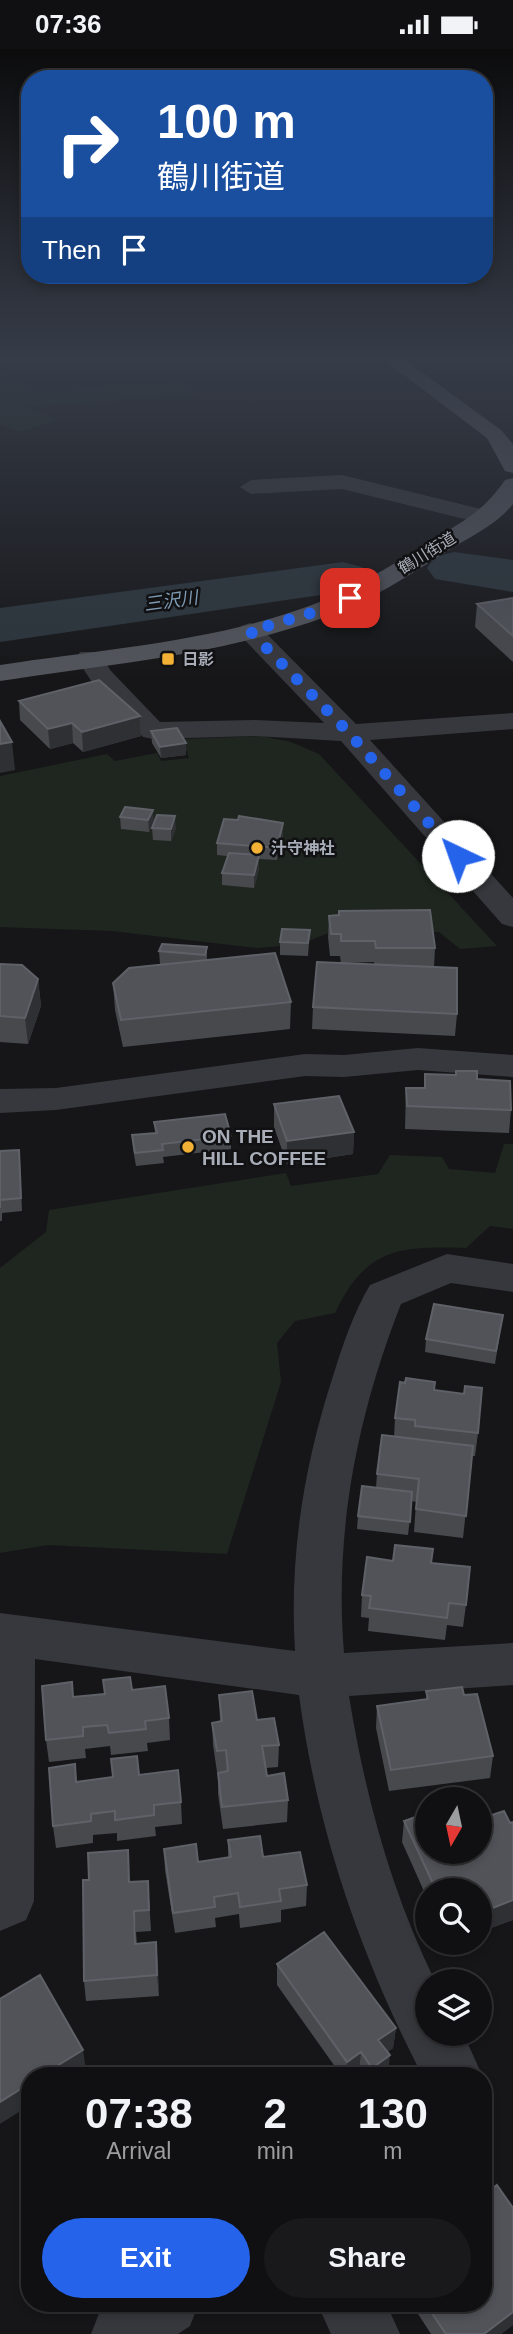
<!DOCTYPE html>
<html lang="en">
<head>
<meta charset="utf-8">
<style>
  :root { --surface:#101012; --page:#19191b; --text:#f1f3f6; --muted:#9c9d9f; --line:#303032; --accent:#2563eb }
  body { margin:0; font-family:Helvetica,"Noto Sans JP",sans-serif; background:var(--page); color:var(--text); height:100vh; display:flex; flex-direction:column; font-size:26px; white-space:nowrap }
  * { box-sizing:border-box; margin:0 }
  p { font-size:23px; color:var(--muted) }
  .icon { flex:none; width:38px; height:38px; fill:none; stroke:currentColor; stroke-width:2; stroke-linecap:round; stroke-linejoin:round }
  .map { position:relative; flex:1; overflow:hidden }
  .side { position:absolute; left:21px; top:2018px; width:471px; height:245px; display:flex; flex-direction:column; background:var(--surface); border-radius:28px; box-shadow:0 4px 10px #0003,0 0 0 2px var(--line) }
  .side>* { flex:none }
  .hud { position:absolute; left:21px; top:21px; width:472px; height:214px; border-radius:28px; box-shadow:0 4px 10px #0003,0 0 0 2px var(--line); background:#1a4fa0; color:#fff; overflow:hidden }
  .needle { width:46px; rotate:189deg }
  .controls { position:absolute; left:415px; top:1738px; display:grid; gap:14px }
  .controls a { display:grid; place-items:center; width:77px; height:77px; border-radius:50%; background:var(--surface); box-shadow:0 4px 10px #0003,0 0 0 2px var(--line); font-size:35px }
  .pin { position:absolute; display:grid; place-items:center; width:60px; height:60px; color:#fff; margin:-30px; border-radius:14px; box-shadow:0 4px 10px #0006 }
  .me { position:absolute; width:77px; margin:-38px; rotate:318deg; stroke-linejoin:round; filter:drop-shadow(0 0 5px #0008) }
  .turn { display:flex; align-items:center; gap:24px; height:147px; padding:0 21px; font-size:32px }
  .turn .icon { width:91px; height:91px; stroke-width:2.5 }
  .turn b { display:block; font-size:49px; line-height:60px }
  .then { display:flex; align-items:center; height:66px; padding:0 21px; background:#0003; gap:14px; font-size:26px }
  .eta { display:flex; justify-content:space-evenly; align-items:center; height:119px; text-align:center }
  .eta b { font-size:42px; font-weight:700; line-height:49px }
  .primary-button { display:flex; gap:14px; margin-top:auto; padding:14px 21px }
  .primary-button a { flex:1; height:80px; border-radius:42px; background:var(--accent); color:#fff; font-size:28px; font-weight:700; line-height:80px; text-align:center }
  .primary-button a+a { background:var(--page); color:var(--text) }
  .status { display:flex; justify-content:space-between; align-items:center; height:49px; padding:0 35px; background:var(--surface); direction:ltr }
  .status svg { height:19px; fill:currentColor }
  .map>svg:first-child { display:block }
  .green { fill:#1e261f }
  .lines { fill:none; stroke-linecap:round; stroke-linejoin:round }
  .river { fill:#2c353c; fill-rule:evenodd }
  .minor { fill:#37383d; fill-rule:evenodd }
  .major { fill:#53555c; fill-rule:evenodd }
  .wall { fill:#47494d; fill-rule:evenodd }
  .shaded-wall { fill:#2f3033 }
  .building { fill:#525359; stroke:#5f6168; stroke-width:2 }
  .route { stroke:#2563eb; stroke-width:12; stroke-dasharray:0 21.6 }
  .poi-dot { fill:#f2b134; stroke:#111113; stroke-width:2.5 }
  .labels { text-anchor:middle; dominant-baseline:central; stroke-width:5; stroke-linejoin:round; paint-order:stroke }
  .far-street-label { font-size:16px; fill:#a8adb8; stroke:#111113 }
  .far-poi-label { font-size:16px; font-weight:bold; fill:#a8adb8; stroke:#111113; text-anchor:start }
  .far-water-label { font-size:18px; font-style:italic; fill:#7f9bb3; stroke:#111113 }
  .poi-label { font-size:19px; font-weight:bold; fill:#a8adb8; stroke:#111113; text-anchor:start }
</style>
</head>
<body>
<div class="status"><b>07:36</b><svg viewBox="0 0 49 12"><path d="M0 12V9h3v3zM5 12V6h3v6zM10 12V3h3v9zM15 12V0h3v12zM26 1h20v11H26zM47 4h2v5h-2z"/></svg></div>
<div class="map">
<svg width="513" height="2285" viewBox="0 0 513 2285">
  <rect width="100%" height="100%" fill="#161618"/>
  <path class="green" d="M0,311H30L11,328L33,342L182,334L197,345L28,358L58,371L20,383L0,376Z
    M262,687L291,693L319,705L497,897L460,900L439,883H331L301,895L257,899L112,882L0,878V727L107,705L115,712L157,704L161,712L189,709L182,690Z
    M504,1095H513V1180L490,1177L466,1199C399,1197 366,1199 335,1264L295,1272L277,1294L281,1333L227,1505L48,1496L0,1504V1219L46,1183L49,1161L286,1124L291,1137L378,1125L390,1106L442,1108L449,1120L495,1124Z"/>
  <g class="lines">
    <path class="river" d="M454,503L513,511V543L435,530L427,519L435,508Z
      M343,513L362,518L370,529L362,540L0,593V559Z"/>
    <path class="minor" d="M342,426L493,463L496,468L485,475L342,440L251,445L240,438L251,431Z
      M250,574L259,577L356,675L513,664V680L370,691L513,849V878L502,875L341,692L255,687L153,690L143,688L92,633L76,609L80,603H98L111,622L160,673L255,671L324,674L241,587L237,582L241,577Z
      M418,999L513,1006V1028L418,1021L344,1028L305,1027L56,1061L0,1064V1040L56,1039L305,1005L344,1006Z
      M447,1205L513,1215V1243L451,1234L401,1255C357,1367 334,1484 344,1604L513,1594V1636L349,1647C365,1746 391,1842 435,1932H427V1984H463L482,2026H422C360,1906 317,1781 299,1646L35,1610L34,1852L26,1871L0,1882V1564L295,1602C289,1507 304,1415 334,1324C343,1295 354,1263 370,1236Z
      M112,2254H199L190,2277L178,2285H91L100,2262Z
      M317,2254H386L400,2285H331Z"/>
    <path class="major" d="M384,311H405L501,381L513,395V424L505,422L487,389Z
      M513,429V455C496,477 467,489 444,504C407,528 369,552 328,567C223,606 109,615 0,632V616C104,600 213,593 312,556C351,541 388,519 424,496C459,474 481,466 505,431Z"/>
  </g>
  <path class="wall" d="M513,549V613L475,578L477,555Z
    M19,652L140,667L141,687L83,703L73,694L50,700L20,671Z
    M151,682L186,706L161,709L152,694Z
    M125,758L154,773L149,783L121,780L120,768Z
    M152,779H176L171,792L153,791Z
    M283,786L277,811L259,810V819L254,839L222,836V824L227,807L217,806V794Z
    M329,867L435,899L434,918L457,965L455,987L312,980L313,958L341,914L340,907H330L328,888ZM374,913V915L342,914Z
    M280,893L309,894L308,907L280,906Z
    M207,898V910L291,953L290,980L123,998L115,961L113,934L160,915L159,902Z
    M0,915L38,930L41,957L28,995L0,993Z
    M425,1025L511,1061L509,1084L405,1080L406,1039H424Z
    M274,1055L354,1083L353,1105L287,1115L274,1078Z
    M154,1073L231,1087V1100L163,1108L164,1114L136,1117L133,1100L132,1086L155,1084Z
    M0,1102L20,1114L22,1162L2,1164V1172H0Z
    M503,1266L495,1315L425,1303L426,1290Z
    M434,1341L478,1384L475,1407H472L463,1489L414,1483L416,1453L412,1452L408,1486L357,1480L358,1467L376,1439L377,1425L394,1388L395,1369Z
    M393,1512L431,1514L466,1556L463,1578L447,1576L445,1591L368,1582L369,1569L361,1568L362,1546Z
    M132,1641L169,1669L170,1691L147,1694L148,1702L111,1706L110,1697L85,1700L86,1709L49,1713L46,1691L73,1648Z
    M426,1642L464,1646L493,1707L490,1729L389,1742L376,1679L377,1657L426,1650Z
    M219,1646L257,1671L279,1696L278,1718L266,1719L267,1727L288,1751L287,1773L223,1780L218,1745V1724L222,1723H217L213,1696L212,1674L220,1673Z
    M75,1715L77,1733L139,1726L181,1753L182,1775L155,1778L156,1787L117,1792V1784L93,1786V1794L56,1799L53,1777Z
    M404,1772L427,1802L513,1773V1871L480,1883V1841H427V1849L402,1793Z
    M228,1791L263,1808L307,1836L306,1857L281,1861V1873L240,1879L239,1865L215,1869L216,1878L175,1884L165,1821L164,1800L198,1813L228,1808Z
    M148,1832L151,1882L136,1883L137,1894L156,1893L159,1947L86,1952L84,1932L130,1833Z
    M277,1915L396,1979L393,1999L387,2003L388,2026H362L359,2023L354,2026H341L277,1936Z
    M513,2159V2276L501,2285H431L411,2254H483Z"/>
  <path class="shaded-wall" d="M140,667L141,687L83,703L82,683Z
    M72,674L73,694L50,700L48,680Z
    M12,693L15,721L0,724V695Z
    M186,694V706L161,709L160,698Z
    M153,761L154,773L149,783L148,771Z
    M175,767L176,779L171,792V780Z
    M283,774V786L277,811V799Z
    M259,806V819L254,839V826Z
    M38,930L41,957L28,995L25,969Z
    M354,1083L353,1105L287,1115V1092Z
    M513,1851V1871L480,1883V1864Z
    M134,1862L136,1883L137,1915L135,1895Z
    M156,1893L158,1914L159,1947L157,1926Z
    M396,1979L393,1999L376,2011L378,1991Z
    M83,2001L86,2021L77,2026H42Z
    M361,2003L359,2023L354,2026H346L347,2013Z
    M390,2006L388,2026H371L372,2019Z
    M30,2034V2056L0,2075V2053Z
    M513,2263V2276L501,2285H484Z"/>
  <path class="building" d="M513,549V587L477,555Z
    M99,631L140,667L82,683L72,674L48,680L19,652Z
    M0,672L12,693L0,695Z
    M177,679L186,694L160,698L151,682Z
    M125,758L153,761L148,771L120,768Z
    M157,766L175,767L171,780L152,779Z
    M239,767L283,774L277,799L217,794L224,770L238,771Z
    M229,804L259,806L254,826L222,824Z
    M430,861L435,899H376L375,892H341V885H331L329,867L339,866V862Z
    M282,880L310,881L308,894L280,893Z
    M162,895L207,898L205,906L159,902Z
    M275,904L291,953L121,971L113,934L129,919Z
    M317,913L457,919V965L313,958Z
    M0,915L22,916L38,930L25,969L0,967Z
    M456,1022H477V1030L510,1032L511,1061L407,1057L406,1039H425V1025L456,1026Z
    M339,1047L354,1083L287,1092L274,1055Z
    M225,1065L231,1087L162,1095L163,1101L135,1104L132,1086L157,1084L154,1073Z
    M19,1101L21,1149L0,1151V1159V1102Z
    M434,1255L503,1266L496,1302L426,1290Z
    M406,1329L435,1333L434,1341L464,1345L465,1337L482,1339L478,1384L415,1377V1371L395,1369L400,1333L405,1334Z
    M382,1386L473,1397L466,1467L416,1460L419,1430L377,1425Z
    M362,1437L412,1443L410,1473L358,1467Z
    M395,1496L433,1500L431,1514L470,1518L466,1556L449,1554L447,1569L369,1559L371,1547L362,1546L367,1508L393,1512Z
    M130,1628L132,1641L165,1637L169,1669L145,1672L146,1680L109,1684L107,1676L83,1678V1687L46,1691L42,1637L72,1633L73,1648L105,1645L103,1631Z
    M462,1638L464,1646L477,1645L493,1707L391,1721L377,1657L428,1650L426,1642Z
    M252,1642L257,1671L274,1669L279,1696L262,1697L267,1727L284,1724L288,1751L222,1758L218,1724L228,1722L226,1701L217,1702L212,1674L222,1672L219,1646Z
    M137,1707L139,1726L178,1721L181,1753L154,1756V1766L115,1771V1762L91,1765V1772L53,1777L49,1719L75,1715L76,1733L113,1728L111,1710Z
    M504,1762L510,1774L513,1773V1851L480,1864V1841H436L404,1772L427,1764V1802H480V1770Z
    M260,1787L263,1808L300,1803L307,1836L279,1840L281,1852L240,1858L238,1844L214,1848L215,1858L173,1864L164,1800L196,1795L198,1813L231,1808L228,1791Z
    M128,1801L129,1833L148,1832L149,1861L134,1862L135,1895L156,1893L157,1926L84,1932L83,1831H89L88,1804Z
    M324,1883L396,1979L378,1991L390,2006L372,2019L361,2003L347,2013L277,1915Z
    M40,1926L83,2001L42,2026H30V2034L0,2053V1950Z
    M497,2136L513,2159V2263L484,2285H446L425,2254H483V2146Z"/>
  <linearGradient id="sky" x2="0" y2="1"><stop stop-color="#0c0c0d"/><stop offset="0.49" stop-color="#363c48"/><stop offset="1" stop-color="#363c48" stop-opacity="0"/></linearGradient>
  <rect width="513" height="631" fill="url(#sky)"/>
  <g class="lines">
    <path class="route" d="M350,549L318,562L250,582L349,684L458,807"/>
  </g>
  <g class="poi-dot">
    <rect x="161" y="603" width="14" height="14" rx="3.5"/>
    <circle cx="257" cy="799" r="7"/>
    <circle cx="188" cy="1098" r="7"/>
  </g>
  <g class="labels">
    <g class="far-street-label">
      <text transform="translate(427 504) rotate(-32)">鶴川街道</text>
    </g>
    <g class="far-poi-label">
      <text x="182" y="610">日影</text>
      <text x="271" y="799">汁守神社</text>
    </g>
    <g class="far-water-label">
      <text transform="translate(171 552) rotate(-8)">三沢川</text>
    </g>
    <g class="poi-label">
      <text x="202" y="1087">ON THE<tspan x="202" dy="22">HILL COFFEE</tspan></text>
    </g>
  </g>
</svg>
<div class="controls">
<a><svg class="needle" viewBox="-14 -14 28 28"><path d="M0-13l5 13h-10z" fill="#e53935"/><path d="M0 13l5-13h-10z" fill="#9c9d9f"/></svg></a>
<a><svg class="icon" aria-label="search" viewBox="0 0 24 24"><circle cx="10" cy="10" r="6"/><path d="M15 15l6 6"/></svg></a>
<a><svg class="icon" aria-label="layers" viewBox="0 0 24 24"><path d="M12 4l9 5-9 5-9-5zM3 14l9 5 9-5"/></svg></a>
</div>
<div class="pin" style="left:350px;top:549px;background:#d93025"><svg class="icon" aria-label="arrive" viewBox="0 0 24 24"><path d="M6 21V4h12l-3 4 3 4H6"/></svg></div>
<svg class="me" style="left:458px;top:807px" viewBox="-20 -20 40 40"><circle r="19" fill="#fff"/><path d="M0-13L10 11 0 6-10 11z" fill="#2563eb"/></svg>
<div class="hud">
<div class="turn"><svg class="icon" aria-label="right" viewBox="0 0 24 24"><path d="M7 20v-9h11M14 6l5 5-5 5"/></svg><div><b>100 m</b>鶴川街道</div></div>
<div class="then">Then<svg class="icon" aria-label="arrive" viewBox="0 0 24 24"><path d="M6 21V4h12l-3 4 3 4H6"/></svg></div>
</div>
<section class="side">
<div class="eta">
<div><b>07:38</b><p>Arrival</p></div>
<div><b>2</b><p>min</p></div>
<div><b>130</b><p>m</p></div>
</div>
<div class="primary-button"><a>Exit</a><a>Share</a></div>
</section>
</div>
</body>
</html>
